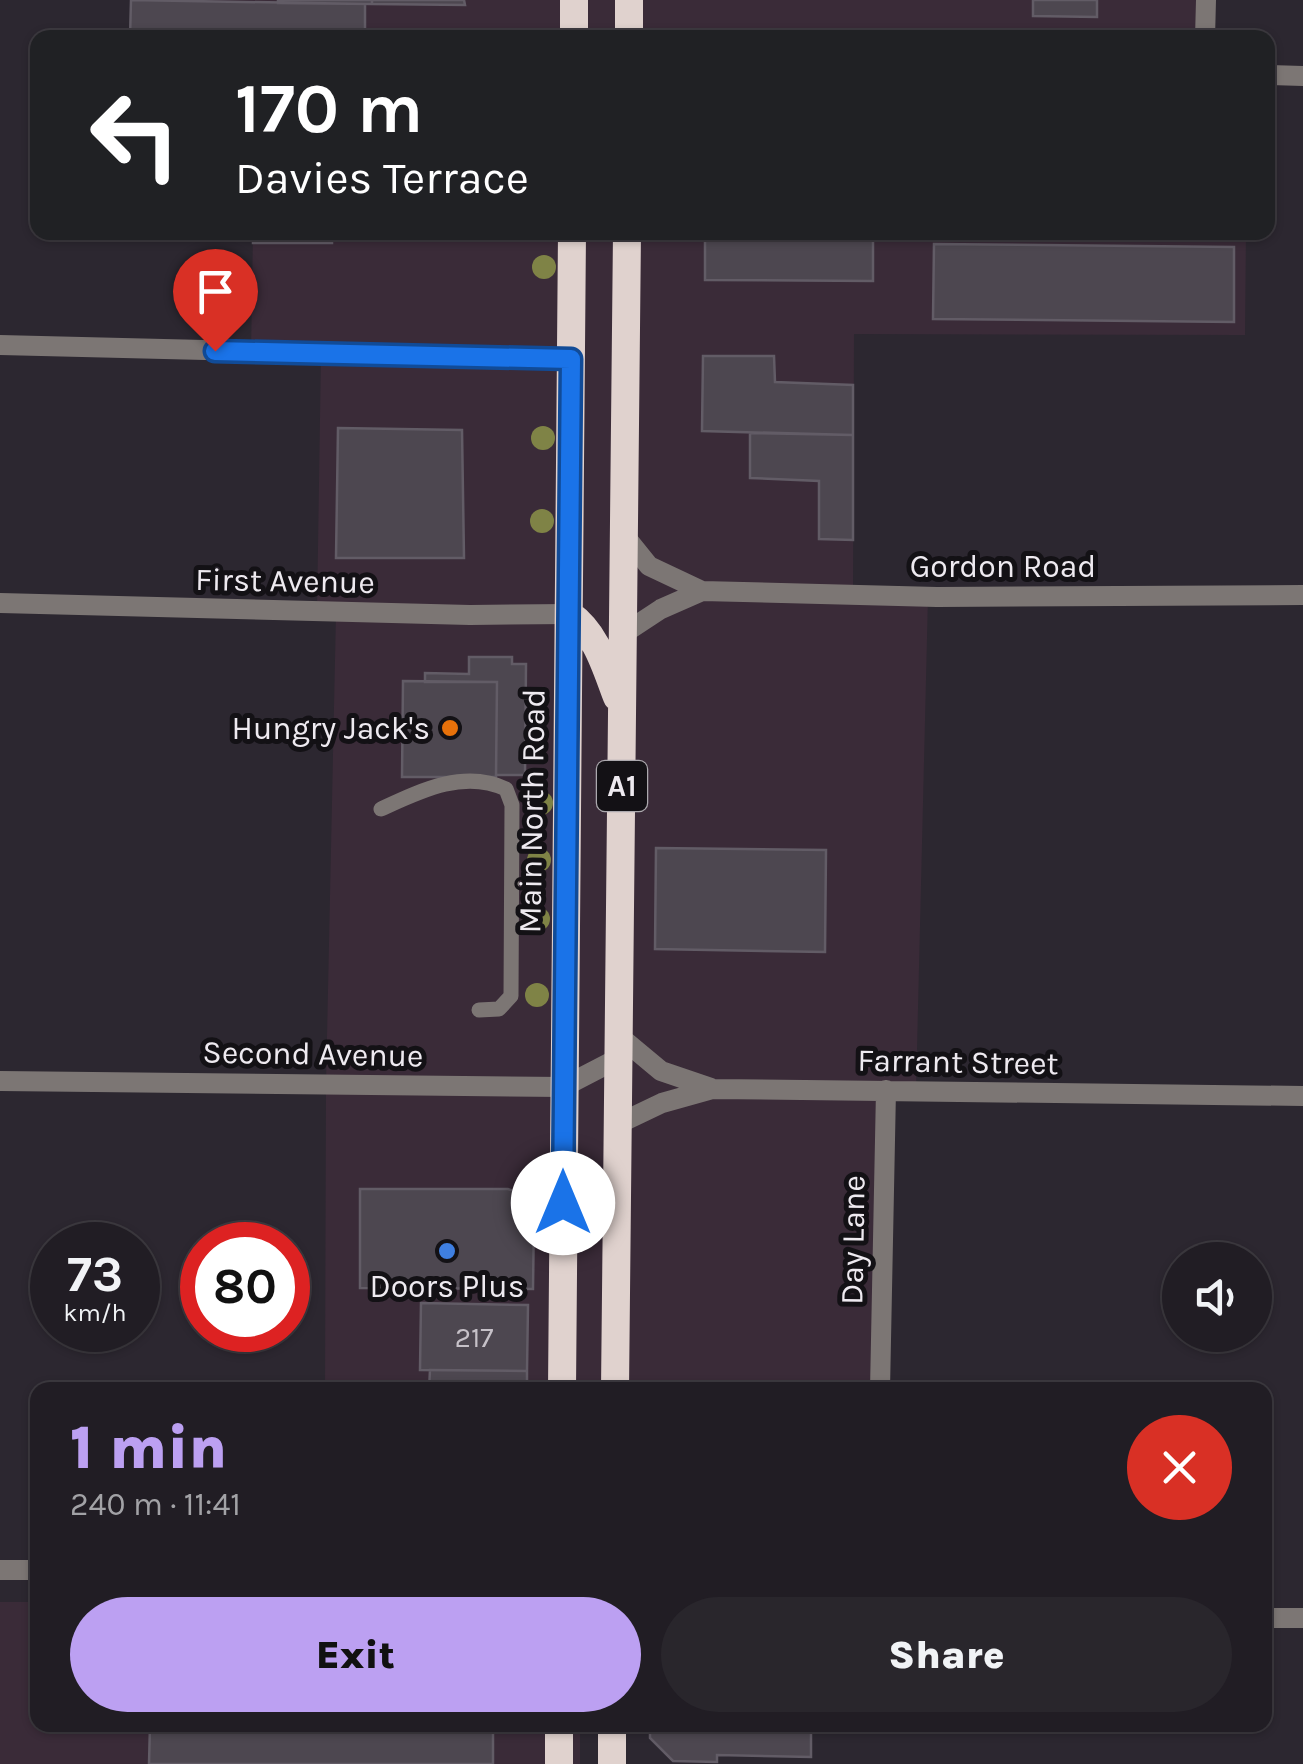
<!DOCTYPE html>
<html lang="en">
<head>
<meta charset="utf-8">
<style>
  :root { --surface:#211d24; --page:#29262c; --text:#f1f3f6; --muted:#a2a2a6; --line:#3e3b41; --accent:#bca0f2 }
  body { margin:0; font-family:Karla,sans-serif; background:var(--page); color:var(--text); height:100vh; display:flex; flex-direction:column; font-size:38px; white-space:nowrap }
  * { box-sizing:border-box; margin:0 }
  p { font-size:32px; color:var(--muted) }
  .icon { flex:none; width:55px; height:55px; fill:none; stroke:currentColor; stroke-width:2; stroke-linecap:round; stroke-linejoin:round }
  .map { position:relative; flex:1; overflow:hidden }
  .side { position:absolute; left:30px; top:1382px; width:1242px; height:350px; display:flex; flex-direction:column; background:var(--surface); border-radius:20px; box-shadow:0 2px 8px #0004,0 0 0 2px var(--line) }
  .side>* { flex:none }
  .hud { position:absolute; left:30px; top:30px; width:1245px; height:210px; border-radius:20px; box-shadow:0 2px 8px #0004,0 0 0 2px var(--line); background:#202124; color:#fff; overflow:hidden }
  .tools { position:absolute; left:1162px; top:1242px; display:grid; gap:20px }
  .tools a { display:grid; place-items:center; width:110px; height:110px; border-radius:50%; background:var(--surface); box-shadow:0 2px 8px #0004,0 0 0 2px var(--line); font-size:50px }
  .speed { position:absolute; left:30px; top:1222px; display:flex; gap:20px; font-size:50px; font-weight:700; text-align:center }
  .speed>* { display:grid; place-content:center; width:130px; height:130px; border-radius:50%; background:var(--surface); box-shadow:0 2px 8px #0004,0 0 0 2px var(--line); line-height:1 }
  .speed small { font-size:25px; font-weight:400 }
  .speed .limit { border:15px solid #d22; background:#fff; color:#111 }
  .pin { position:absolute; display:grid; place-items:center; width:85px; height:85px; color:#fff; margin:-102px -42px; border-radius:50% 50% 50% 0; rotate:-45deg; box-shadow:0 0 10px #0007 }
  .pin .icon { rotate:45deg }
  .me { position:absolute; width:110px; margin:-55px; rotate:0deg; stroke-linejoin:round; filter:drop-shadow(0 0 8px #0008) }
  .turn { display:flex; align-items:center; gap:35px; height:210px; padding:0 40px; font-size:45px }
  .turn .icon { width:130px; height:130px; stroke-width:2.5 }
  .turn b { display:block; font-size:70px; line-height:85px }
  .round { display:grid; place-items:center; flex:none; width:105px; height:105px; border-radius:52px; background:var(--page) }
  .head { display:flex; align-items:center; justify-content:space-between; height:170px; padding:0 40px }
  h1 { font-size:60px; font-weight:800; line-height:75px; color:var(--accent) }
  .button { display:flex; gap:20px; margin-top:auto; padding:20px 40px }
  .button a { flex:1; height:115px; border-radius:60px; background:var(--accent); color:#111; font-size:40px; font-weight:800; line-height:115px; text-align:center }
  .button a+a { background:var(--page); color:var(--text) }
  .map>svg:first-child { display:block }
  .commercial { fill:#3a2b38 }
  .building { fill:#4d4750; stroke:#625c66; stroke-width:2.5 }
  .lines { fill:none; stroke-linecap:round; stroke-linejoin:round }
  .service { stroke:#7c7674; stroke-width:15 }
  .minor { stroke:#7c7674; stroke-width:20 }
  .trunk { stroke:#e0d2ce; stroke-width:28 }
  .tree { fill:#7f8346 }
  .route-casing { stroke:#114b97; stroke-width:25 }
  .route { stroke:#1a73e8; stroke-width:18 }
  .food-dot { fill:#e8710a; stroke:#131115; stroke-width:4 }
  .shop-dot { fill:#3f7fe0; stroke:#131115; stroke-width:4 }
  .labels { text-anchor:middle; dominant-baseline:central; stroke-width:10; stroke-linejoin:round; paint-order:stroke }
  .number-label { font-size:28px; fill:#c6c1c8 }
  .shield { fill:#131115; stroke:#aca9ae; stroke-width:2.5 }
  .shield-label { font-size:30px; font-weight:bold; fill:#eeeaf0 }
  .street-label { font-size:32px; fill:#eeeaf0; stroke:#131115 }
  .poi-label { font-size:32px; fill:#eeeaf0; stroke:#131115; text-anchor:end }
</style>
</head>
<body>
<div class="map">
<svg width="1303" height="1764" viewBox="0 0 1303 1764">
  <rect width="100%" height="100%" fill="#2c2730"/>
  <path class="commercial" d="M131,0H1206L1205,38H130Z
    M253,233H1246L1245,335L854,334L853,595L928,597L916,1091L895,1090L889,1388L977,1390H325L326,1084L336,613L317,611L321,354L251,352Z
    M0,1602H37L38,1725H580V1764H0Z"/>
  <path class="building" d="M131,0L365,4V38H130Z
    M278,0H372V4L278,3Z
    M372,0H464L465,5L372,4Z
    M1033,0H1097V17L1033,16Z
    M253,232H332V243H253Z
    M705,232H873V281L705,280Z
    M934,244L1234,247V322L933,319Z
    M703,356H774L775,382L853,385V435L702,431Z
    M338,428L462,430L464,558H336Z
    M750,433L853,435V540L819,539V481L750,478Z
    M469,657H512V664H526L525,775H496L497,682H425V673L469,674Z
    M403,681L497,682L496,777H402Z
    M656,848L826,850L825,952L655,949Z
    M360,1189H508L527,1196L534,1214L533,1289L360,1288Z
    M421,1303L528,1305L527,1371L420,1370Z
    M430,1370L527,1371V1390H429Z
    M150,1725H493V1764H149Z
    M650,1725H811V1757L717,1755V1762L673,1761L650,1738Z"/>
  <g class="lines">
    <path class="service" d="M381,809C420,791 464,769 506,789L512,805L511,996L499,1009L479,1010"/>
    <path class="minor" d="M1205,38L1206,0
      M1268,75L1303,76
      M0,345L571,359
      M624,535L649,566L702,591L937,597L1303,595
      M0,603L470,615L569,614
      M623,634L661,609L702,591
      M619,1036L661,1071L711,1088
      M0,1081L563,1087L619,1058
      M618,1124L662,1103L712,1089L1303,1096
      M880,1390L886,1090
      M0,1570H38
      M1265,1618H1303"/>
    <path class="trunk" d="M574,38V0
      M629,38V0
      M569,614C597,634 605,666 617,697
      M562,1390L572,232
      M615,1390L627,232
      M559,1764V1725
      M612,1764V1725"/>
  </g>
  <g class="tree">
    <circle cx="544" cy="267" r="12"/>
    <circle cx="543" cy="438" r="12"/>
    <circle cx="542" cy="521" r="12"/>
    <circle cx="541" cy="803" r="12"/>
    <circle cx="539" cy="860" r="12"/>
    <circle cx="538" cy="919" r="12"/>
    <circle cx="537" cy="995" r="12"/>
  </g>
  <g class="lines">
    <defs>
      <path id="route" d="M215,351L571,359L563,1203"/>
    </defs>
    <use href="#route" class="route-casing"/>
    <use href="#route" class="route"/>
  </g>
  <circle class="food-dot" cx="450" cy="728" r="10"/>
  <circle class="shop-dot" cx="447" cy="1251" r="10"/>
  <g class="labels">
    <g class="number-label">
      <text x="474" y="1337">217</text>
    </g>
    <rect class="shield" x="597" y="761" width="50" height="50" rx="8"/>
    <g class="shield-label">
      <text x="622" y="786">A1</text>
    </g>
    <g class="street-label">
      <text x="1003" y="566">Gordon Road</text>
      <text transform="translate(285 581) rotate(1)">First Avenue</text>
      <text transform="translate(532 811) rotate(-89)">Main North Road</text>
      <text transform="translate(313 1054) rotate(1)">Second Avenue</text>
      <text transform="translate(958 1062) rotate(1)">Farrant Street</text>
      <text transform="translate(853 1240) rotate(-89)">Day Lane</text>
    </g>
    <g class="poi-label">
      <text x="430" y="728">Hungry Jack's</text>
      <text x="447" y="1286" text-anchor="middle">Doors Plus</text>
    </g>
  </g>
</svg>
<div class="tools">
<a><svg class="icon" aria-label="sound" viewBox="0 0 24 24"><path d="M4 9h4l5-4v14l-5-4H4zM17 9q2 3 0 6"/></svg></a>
</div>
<div class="speed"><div>73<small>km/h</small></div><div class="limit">80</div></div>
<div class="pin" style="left:215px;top:351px;background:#d93025"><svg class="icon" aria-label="arrive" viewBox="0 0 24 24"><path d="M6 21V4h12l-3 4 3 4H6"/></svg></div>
<svg class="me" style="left:563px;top:1203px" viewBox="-20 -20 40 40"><circle r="19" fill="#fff"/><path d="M0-13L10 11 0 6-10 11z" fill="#1a73e8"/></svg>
<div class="hud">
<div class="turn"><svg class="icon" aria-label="left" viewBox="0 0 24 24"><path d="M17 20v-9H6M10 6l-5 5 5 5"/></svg><div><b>170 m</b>Davies Terrace</div></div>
</div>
<section class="side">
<div class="head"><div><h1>1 min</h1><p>240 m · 11:41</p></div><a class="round" style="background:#d93025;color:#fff"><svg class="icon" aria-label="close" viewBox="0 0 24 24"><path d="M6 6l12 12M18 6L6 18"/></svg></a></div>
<div class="button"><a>Exit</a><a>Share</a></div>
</section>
</div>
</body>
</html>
